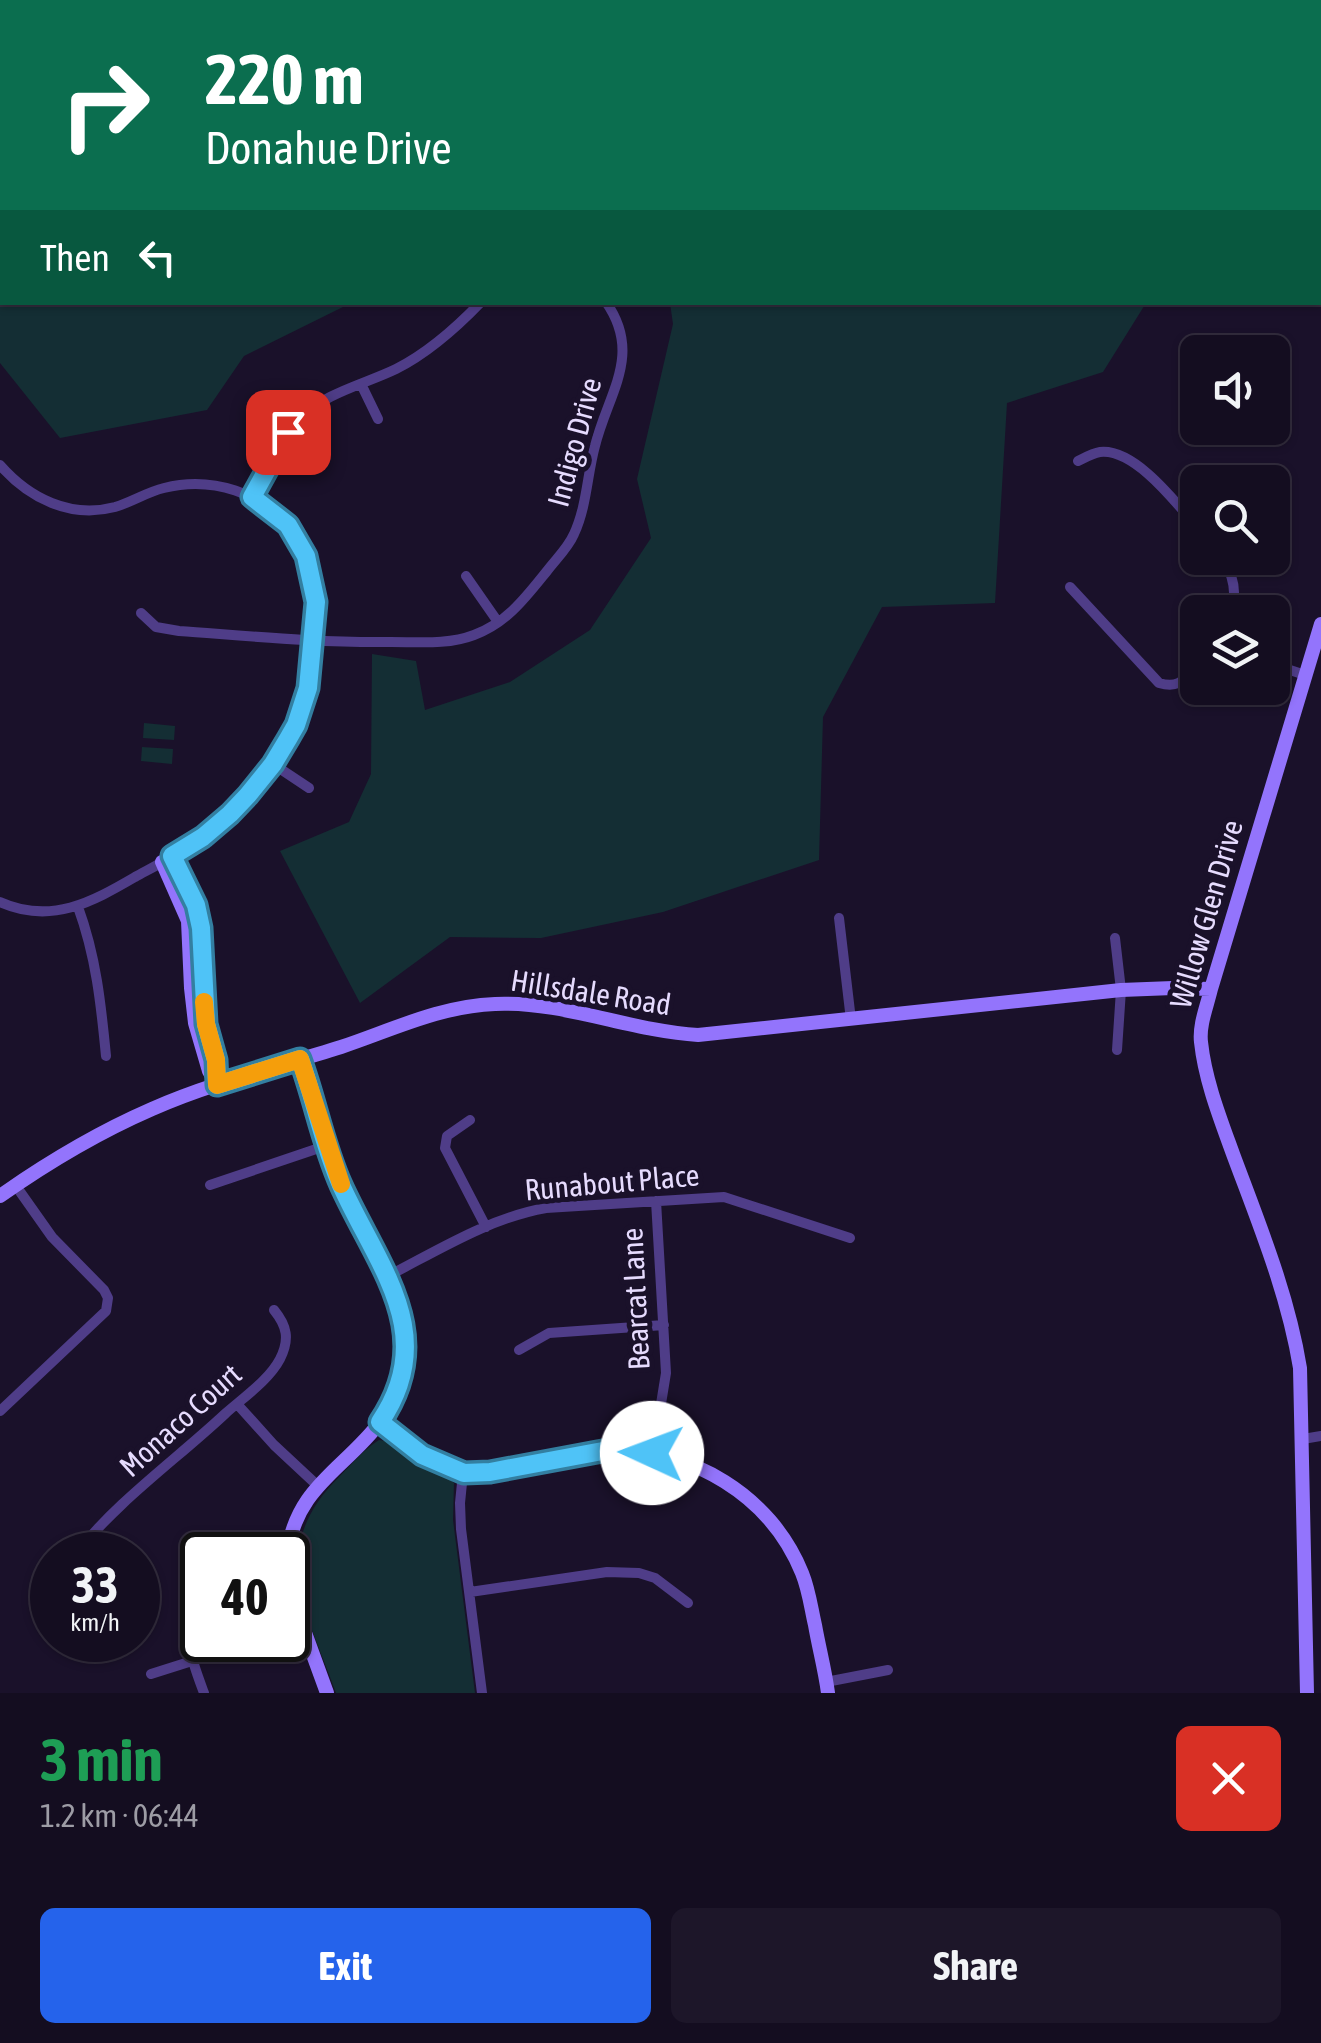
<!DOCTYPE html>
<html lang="en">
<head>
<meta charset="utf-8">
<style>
  :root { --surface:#140d20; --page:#1d1629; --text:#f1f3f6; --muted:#9d9ca5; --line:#332d3e; --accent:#2563eb }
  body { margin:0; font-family:"Asap Condensed",sans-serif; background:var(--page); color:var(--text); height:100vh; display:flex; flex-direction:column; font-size:38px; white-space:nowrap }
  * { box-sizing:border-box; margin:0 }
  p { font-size:32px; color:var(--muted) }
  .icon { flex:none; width:55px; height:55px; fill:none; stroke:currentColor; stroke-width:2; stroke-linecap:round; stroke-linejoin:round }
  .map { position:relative; height:1693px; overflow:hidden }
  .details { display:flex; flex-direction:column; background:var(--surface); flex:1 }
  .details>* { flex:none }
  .guide { position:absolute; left:0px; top:0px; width:1322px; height:305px; box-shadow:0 2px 8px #0004,0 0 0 2px var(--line); background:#0b6e4f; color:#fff; overflow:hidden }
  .fabs { position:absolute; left:1180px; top:335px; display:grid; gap:20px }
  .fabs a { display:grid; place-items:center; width:110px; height:110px; border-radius:15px; background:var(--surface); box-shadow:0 2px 8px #0004,0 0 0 2px var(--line); font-size:50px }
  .speed { position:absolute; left:30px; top:1532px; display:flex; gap:20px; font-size:50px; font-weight:700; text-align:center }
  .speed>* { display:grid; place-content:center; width:130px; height:130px; border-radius:50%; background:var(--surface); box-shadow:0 2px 8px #0004,0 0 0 2px var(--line); line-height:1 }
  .speed small { font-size:25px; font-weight:400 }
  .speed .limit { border:5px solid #111; border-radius:15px; background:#fff; color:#111 }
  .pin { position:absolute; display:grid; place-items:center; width:85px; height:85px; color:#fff; margin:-42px; border-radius:20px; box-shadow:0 5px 15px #0006 }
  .me { position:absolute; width:110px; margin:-55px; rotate:272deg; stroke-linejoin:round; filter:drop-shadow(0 0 8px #0008) }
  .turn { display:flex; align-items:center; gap:35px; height:210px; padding:0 40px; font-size:45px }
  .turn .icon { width:130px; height:130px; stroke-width:2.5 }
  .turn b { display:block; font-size:70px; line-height:85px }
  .then { display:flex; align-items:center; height:95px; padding:0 40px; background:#0003; gap:20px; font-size:38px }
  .round { display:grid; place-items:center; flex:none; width:105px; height:105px; border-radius:15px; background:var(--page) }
  .summary { display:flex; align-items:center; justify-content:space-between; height:170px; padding:0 40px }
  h1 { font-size:60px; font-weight:700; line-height:75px; color:#1e9e55 }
  .action { display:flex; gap:20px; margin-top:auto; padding:20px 40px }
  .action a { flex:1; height:115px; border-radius:15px; background:var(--accent); color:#fff; font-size:40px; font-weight:700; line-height:115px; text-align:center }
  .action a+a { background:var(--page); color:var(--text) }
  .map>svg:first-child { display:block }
  .green { fill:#142e34 }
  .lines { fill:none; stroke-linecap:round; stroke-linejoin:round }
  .street { stroke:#4f3d88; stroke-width:10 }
  .secondary { stroke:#9374fc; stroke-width:14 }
  .route-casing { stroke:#337fa1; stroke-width:25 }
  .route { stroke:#4fc3f7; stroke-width:18 }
  .slow { stroke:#f59e0b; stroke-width:18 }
  .labels { text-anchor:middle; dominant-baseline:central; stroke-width:10; stroke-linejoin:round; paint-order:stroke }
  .street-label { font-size:30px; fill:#e6dbfe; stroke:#1a112a }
</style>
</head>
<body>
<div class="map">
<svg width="1321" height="1693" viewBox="0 0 1321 1693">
  <rect width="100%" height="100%" fill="#1a112a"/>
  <path class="green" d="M0,0H1321V281L1320,2H2V302L351,303L244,356L207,410L60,438L0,363Z
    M670,303H1146L1103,372L1007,403L995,603L882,607L823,717L819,860L663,912L541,938L450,937L360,1003L280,851L349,822L371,774L372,654L416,661L425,710L510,682L590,630L651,538L637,479L673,324Z
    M144,723L175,726L174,740L143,738Z
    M142,747L173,749L172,764L141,761Z
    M379,1440C396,1441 409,1459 424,1467C435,1473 446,1474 454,1483L453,1520L475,1693H336C307,1612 266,1549 339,1477C351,1465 364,1449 379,1440Z"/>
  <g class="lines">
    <path class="street" d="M361,384L378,419
      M1078,461C1084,458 1093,453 1100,452C1135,448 1177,504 1198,528
      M0,465C29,498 70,519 115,507C132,502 147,492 164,488C211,476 264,492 293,532C307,550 316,581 315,604C315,616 312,629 311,641C310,656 311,672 308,687C298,744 251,799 207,834C185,851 159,864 135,877C92,902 51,925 0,902
      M252,497C266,473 280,438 300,418C325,393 365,384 396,369C428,353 456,328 481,302
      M1222,558C1234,575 1237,592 1232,612
      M466,576L498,622
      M1070,587L1159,683C1180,689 1184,679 1198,665
      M141,613L156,627L179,631C249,636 320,643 391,642C419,642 448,645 474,635C507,623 526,597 547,571C556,559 568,548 574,534C587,506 587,475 595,446C608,393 643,355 606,302
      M1272,664L1305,675
      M273,764L309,788
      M78,907C96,956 101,1004 106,1056
      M839,918L851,1020
      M1115,938L1121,990L1117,1050
      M470,1120L447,1136L445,1148L486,1227
      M210,1185L328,1145
      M386,1277C437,1251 489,1218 546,1208L724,1197L850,1238
      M519,1350L549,1333L664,1325
      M237,1404L274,1445L318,1486
      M0,1411L106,1311L108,1298L104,1290L52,1237L16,1186
      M1303,1439L1321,1436
      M653,1453L666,1373L656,1201
      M463,1473L460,1503L461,1529L482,1693
      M75,1555C116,1502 177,1459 226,1413C244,1397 269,1380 280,1359C290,1339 287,1326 274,1310
      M202,1592C180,1630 190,1655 204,1693
      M470,1592L607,1572L639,1573L655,1578L688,1603
      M151,1674L192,1661
      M826,1682L888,1670"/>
    <path class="secondary" d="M162,862L188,921L191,988L195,1023L209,1071L217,1085V1059L207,1025L203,985L201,928L196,905L171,856
      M0,1196C47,1163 99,1132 152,1109C213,1082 278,1067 341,1047C392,1030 440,1006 495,1004C564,1001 630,1031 698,1035L1121,990L1173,988L1211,989
      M380,1422C404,1442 432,1469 465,1473C479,1475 496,1471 510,1468C542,1462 576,1452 608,1451C691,1447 771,1496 802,1573C809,1590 811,1608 815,1625C819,1648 825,1670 828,1693
      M287,1555C296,1486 344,1470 381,1421C443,1338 372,1260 340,1183C323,1143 315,1100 300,1059
      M288,1567L292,1597L327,1693
      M1307,1693L1300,1368C1288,1294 1259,1224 1233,1154C1220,1118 1205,1080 1201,1042C1199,1025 1207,1006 1211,989L1321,624"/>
  </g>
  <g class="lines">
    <defs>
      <path id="route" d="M288,432L252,497L288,525L306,556L316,602L308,688L296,725L288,739L273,764L248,795L230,814L203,837L172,856L196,905L201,928L206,1024L216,1060L217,1085L300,1059C315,1100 323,1145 341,1185C378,1267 440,1334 380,1422L422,1455L464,1473L490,1472L608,1450L652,1453"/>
    </defs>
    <use href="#route" class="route-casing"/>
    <use href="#route" class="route"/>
    <path class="slow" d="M204,1002L206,1024L216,1060L217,1085L300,1059L341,1184"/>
  </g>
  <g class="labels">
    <g class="street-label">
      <text transform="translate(574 442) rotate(-75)">Indigo Drive</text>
      <text transform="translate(1206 914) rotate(-74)">Willow Glen Drive</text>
      <text transform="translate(591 992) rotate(9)">Hillsdale Road</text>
      <text transform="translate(612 1182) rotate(-5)">Runabout Place</text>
      <text transform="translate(635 1299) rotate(-93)">Bearcat Lane</text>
      <text transform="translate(180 1420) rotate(-42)">Monaco Court</text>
    </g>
  </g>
</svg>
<div class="fabs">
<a><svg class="icon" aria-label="sound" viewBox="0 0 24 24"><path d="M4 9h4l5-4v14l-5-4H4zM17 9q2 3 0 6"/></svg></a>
<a><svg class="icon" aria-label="search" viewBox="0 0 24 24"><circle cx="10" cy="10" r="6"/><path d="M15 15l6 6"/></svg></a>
<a><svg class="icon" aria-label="layers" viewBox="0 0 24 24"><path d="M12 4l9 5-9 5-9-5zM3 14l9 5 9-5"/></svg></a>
</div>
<div class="speed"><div>33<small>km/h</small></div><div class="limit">40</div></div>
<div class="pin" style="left:288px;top:432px;background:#d93025"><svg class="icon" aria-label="arrive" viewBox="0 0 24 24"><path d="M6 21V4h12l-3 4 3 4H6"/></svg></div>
<svg class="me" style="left:652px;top:1453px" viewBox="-20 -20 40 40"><circle r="19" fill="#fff"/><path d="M0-13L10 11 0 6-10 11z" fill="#4fc3f7"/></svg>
<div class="guide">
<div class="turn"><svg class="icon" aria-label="right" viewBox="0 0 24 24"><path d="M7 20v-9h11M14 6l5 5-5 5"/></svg><div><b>220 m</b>Donahue Drive</div></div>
<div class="then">Then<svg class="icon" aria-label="left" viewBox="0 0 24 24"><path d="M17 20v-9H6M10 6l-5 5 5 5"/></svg></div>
</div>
</div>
<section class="details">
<div class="summary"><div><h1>3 min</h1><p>1.2 km · 06:44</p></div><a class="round" style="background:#d93025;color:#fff"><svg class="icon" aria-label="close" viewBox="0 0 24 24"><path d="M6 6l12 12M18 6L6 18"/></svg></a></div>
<div class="action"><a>Exit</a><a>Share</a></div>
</section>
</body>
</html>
